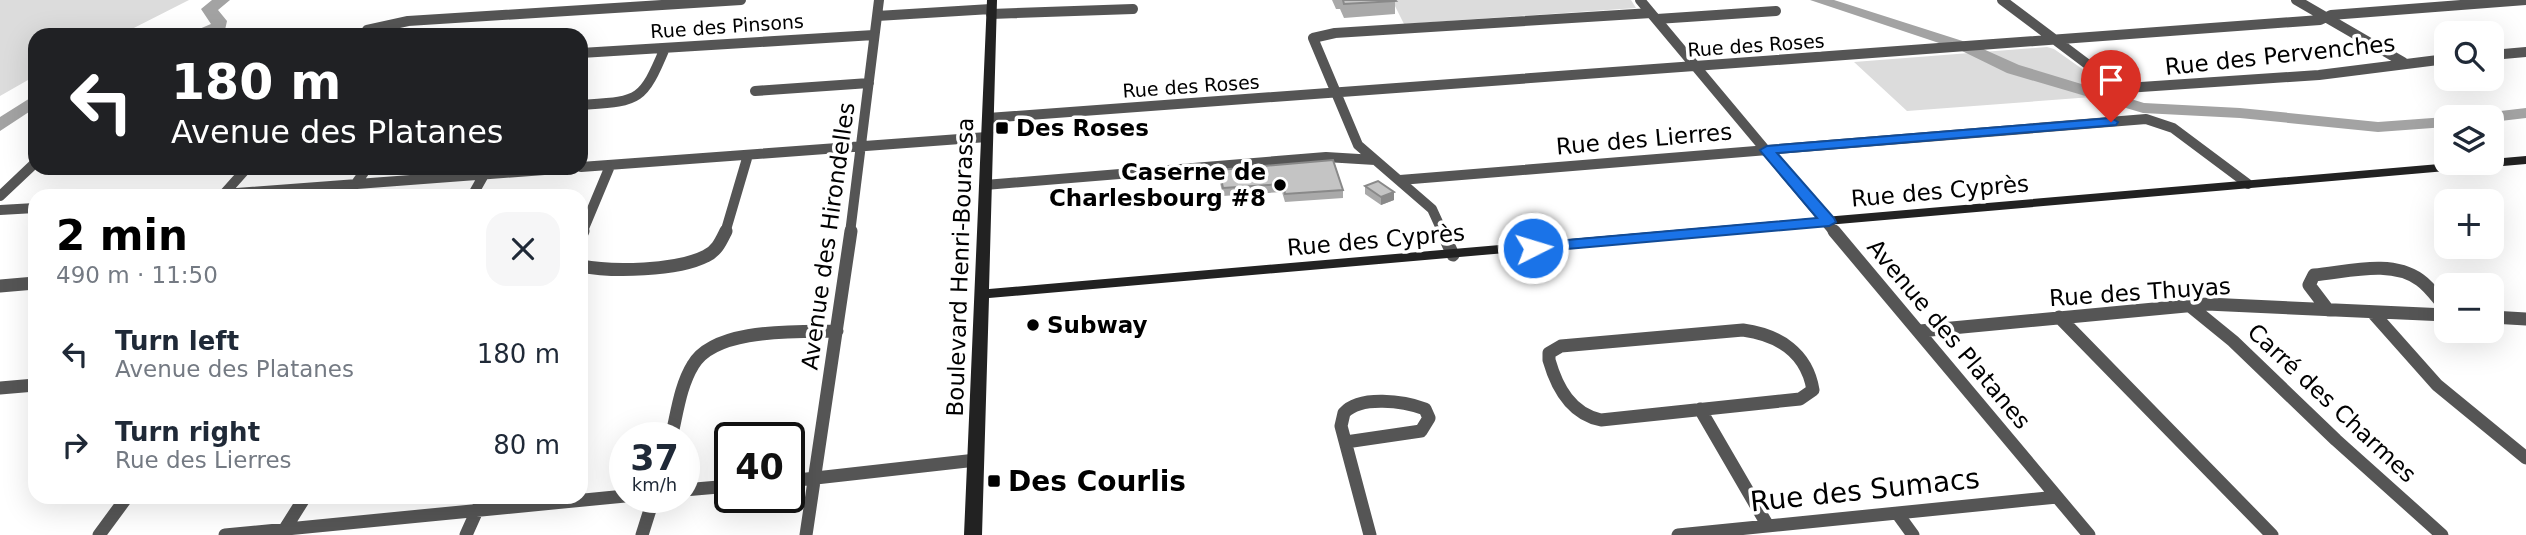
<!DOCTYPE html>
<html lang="en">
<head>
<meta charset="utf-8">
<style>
  :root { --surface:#fff; --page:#f6f6f7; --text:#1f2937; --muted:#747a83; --accent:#000 }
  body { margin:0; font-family:"DejaVu Sans",sans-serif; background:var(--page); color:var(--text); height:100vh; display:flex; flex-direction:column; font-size:26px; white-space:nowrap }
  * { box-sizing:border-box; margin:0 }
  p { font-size:23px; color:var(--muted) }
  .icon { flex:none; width:38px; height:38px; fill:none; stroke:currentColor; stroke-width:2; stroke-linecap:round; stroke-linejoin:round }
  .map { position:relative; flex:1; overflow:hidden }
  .side { position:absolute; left:28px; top:189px; width:560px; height:315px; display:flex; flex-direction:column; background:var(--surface); border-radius:21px; box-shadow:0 7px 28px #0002 }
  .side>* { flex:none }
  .top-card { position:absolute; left:28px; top:28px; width:560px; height:147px; border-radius:21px; box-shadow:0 7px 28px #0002; background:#202124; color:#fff; overflow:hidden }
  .buttons { position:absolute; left:2434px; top:21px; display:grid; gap:14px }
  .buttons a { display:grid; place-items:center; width:70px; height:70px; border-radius:14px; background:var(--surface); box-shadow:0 7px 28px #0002; font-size:35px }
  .speed { position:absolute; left:609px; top:422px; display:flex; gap:14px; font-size:35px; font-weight:700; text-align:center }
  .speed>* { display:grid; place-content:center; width:91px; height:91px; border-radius:50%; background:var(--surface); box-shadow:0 7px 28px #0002; line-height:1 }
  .speed small { font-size:18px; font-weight:400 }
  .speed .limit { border:4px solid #111; border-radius:10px; background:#fff; color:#111 }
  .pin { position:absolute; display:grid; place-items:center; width:60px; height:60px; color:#fff; margin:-72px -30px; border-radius:50% 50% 50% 0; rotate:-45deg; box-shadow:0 0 7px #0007 }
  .pin .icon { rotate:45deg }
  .me { position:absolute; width:77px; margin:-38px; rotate:85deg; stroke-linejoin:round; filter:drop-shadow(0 0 5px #0008) }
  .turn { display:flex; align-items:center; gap:24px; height:147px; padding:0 28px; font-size:32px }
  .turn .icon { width:91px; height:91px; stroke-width:2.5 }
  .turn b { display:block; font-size:49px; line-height:60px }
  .round { display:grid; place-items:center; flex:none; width:74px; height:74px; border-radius:21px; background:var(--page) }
  .headline { display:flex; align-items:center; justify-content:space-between; height:119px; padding:0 28px }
  h1 { font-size:42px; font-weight:700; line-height:52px; color:var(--accent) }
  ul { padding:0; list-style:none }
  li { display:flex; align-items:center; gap:21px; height:91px; padding:0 28px }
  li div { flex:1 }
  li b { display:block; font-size:26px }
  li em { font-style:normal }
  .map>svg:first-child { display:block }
  .green { fill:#dcdcdc }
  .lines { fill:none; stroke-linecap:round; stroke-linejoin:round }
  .river { fill:#a3a3a3; fill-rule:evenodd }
  .street-far1 { stroke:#555; stroke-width:10 }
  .street { stroke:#555; stroke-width:13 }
  .secondary { fill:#222; fill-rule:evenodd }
  .wall { fill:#a9a9a9 }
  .shaded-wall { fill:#898989 }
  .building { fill:#c4c4c4; stroke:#898989; stroke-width:2 }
  .route { fill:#1a73e8; stroke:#114b97; stroke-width:2 }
  .poi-dot { fill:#000; stroke:#fff; stroke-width:2.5 }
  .labels { text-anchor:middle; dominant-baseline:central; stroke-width:7; stroke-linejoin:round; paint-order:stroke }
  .far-street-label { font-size:19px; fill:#000; stroke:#fff }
  .street-label { font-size:23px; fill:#000; stroke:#fff }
  .poi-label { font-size:23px; font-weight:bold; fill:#000; stroke:#fff; text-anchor:start }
  .near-poi-label { font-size:28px; font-weight:bold; fill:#000; stroke:#fff; text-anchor:start }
  .near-street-label { font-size:28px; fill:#000; stroke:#fff }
</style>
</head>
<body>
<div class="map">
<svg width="2526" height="535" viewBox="0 0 2526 535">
  <rect width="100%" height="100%" fill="#fff"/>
  <path class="green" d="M0,0H189L120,35H35V76L0,96Z
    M1392,0H1631L1636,8L1404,24Z
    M2047,47L2054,49L2119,95L1907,111L1854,62Z"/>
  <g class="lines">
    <path class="river" d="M212,0H230L218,10L227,21L225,30L210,35H185L211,24L201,9Z
      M1810,0H1834L1972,44L2019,65L2144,103L2240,108L2378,122L2446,117H2449L2446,127L2378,132L2240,118L2143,113L2007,73L1960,50Z
      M35,95V108L0,131V117Z
      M2526,108V118L2492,122V117H2483L2492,112Z"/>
    <path class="street-far1" d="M1640,0L1835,233
      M2002,0L2111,82L2126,88L2319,75L2446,59
      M2296,0L2403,62
      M991,14L1133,9
      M877,16L991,9
      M1657,19L1776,11
      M367,30L408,21L741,0
      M581,53L874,35
      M2492,55L2526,52
      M755,91L869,83
      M581,105C639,101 642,103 665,48
      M988,118L2320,20L2331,15L2526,0
      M581,167L987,137
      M1400,180L2146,119L2173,128L2248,184
      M985,185L1326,157L1375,160
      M0,196L35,163
      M197,196L571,168
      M222,196L247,168
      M347,196L367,168
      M472,196L485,173
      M0,210L35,208
      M582,233L610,166
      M725,233L748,155
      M850,233L879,0
      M1443,233L1432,209L1358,145L1313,38L1335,33L1651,13"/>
    <path class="street" d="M1442,231L1453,255
      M1834,231L2089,535
      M581,235L583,231
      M581,266C612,272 677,271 706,256C717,251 721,241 726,231
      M0,286L35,283
      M2190,306L2233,341L2336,440L2442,535
      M2328,310L2309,285L2314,275C2348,272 2391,259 2420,280C2430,287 2438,299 2446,308
      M2373,313L2437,385L2526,458
      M2059,317L2272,535
      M2492,317L2526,319
      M1743,330C1779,335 1807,353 1813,390L1800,399L1601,420C1571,414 1557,388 1549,360V353L1561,346Z
      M1920,331L2207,304L2446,315
      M0,388L35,385
      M1700,409L1768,526
      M671,438C677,414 680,386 693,365C715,327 799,332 837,331
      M1346,442L1421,431L1429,418L1425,409C1404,401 1360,395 1344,413L1341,426L1370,535
      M789,481L976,460
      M684,490L730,486
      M1897,513L1913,535
      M283,532L305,497
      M99,535L127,497
      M225,535L625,496
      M466,535L483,497
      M642,535L654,497
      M806,535L851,231
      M1678,535L2057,497"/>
    <path class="secondary" d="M987,0H997L989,289L2451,163H2492V159L2526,156V164L989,298L982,535H964Z"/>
  </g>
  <path class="wall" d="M1332,0H1395V14L1344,18L1340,9H1336Z
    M1219,170L1343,190V198L1285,202L1282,192L1223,196L1219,178Z
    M1365,186L1394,200L1381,205L1365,194Z"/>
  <path class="shaded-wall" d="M1394,192V200L1381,205V197Z"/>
  <path class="building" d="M1343,0H1395L1396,1L1344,4Z
    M1333,160L1343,190L1285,194L1283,184L1223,188L1219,170Z
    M1378,181L1394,192L1381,197L1365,186Z"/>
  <path class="route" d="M2111,118L2118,122L2116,125L1777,153L1834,218L1836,222L1829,226L1533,252L1526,248L1533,243L1817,218L1762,153L1760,150L1767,146Z"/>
  <g class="poi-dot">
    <rect x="995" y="121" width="14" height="14" rx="3.5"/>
    <circle cx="1280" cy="185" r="7"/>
    <circle cx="1033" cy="325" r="7"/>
    <rect x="987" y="474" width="14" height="14" rx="3.5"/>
  </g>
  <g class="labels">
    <g class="far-street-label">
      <text transform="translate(727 26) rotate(-4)">Rue des Pinsons</text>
      <text transform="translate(1756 45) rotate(-4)">Rue des Roses</text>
      <text transform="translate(1191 86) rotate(-4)">Rue des Roses</text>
    </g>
    <g class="street-label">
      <text transform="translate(2280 55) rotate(-6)">Rue des Pervenches</text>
      <text transform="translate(1644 139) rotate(-5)">Rue des Lierres</text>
      <text transform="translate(1940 191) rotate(-5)">Rue des Cyprès</text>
      <text transform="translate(828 236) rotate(-82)">Avenue des Hirondelles</text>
      <text transform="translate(1376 240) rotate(-5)">Rue des Cyprès</text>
      <text transform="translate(960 267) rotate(-88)">Boulevard Henri-Bourassa</text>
      <text transform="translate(2140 292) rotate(-4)">Rue des Thuyas</text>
      <text transform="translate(1949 334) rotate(50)">Avenue des Platanes</text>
      <text transform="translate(2332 403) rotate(43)">Carré des Charmes</text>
    </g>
    <g class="poi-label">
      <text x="1016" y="128">Des Roses</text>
      <text x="1266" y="172" text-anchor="end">Caserne de<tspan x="1266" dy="26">Charlesbourg #8</tspan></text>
      <text x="1047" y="325">Subway</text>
    </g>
    <g class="near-poi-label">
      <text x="1008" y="481">Des Courlis</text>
    </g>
    <g class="near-street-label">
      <text transform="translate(1865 490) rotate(-6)">Rue des Sumacs</text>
    </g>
  </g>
</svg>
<div class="buttons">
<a><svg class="icon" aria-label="search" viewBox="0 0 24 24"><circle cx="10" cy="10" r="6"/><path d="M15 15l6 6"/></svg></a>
<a><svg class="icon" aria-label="layers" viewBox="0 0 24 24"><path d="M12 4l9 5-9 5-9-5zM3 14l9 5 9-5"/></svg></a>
<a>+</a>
<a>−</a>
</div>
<div class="speed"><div>37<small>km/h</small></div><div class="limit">40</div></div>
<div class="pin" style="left:2111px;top:122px;background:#d93025"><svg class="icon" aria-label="arrive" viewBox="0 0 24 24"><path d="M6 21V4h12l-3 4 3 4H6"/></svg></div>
<svg class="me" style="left:1533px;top:248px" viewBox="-20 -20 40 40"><circle r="17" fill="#1a73e8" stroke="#fff" stroke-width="3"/><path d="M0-11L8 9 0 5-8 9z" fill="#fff"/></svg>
<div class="top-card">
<div class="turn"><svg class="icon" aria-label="left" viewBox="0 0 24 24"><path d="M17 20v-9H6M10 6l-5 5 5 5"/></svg><div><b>180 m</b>Avenue des Platanes</div></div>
</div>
<section class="side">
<div class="headline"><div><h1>2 min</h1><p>490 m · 11:50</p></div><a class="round"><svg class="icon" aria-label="close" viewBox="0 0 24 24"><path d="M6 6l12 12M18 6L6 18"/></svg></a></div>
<ul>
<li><svg class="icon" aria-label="left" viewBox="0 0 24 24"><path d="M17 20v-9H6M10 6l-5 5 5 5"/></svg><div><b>Turn left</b><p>Avenue des Platanes</p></div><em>180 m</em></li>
<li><svg class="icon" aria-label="right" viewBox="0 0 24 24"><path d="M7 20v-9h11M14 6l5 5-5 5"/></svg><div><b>Turn right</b><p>Rue des Lierres</p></div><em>80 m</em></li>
</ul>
</section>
</div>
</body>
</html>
